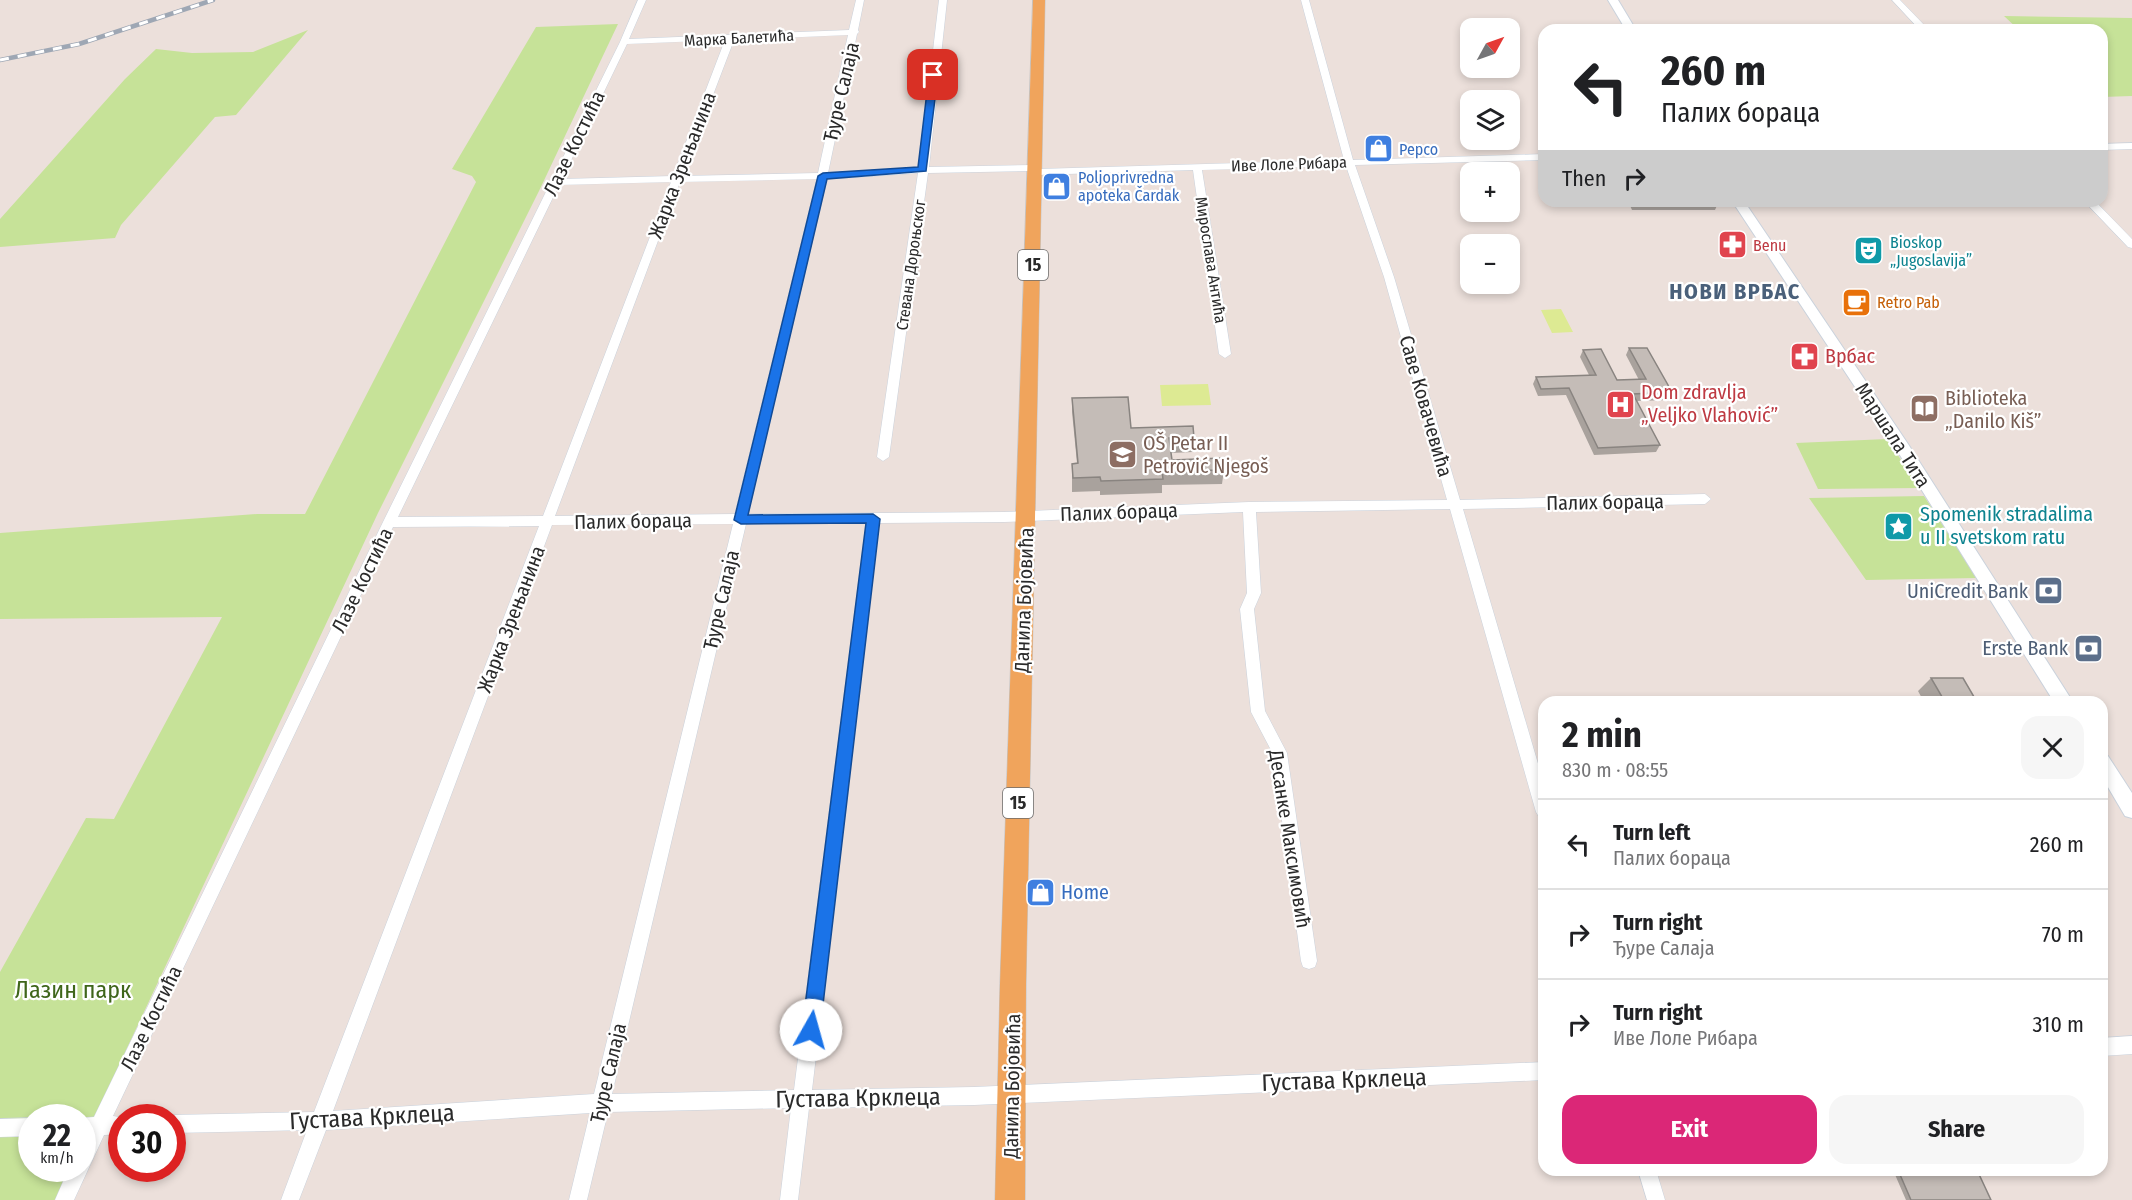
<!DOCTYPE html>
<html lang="en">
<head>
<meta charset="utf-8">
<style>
  :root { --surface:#fff; --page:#f6f6f6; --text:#202124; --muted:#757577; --line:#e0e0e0; --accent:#db2777 }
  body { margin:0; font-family:"Fira Sans Condensed",sans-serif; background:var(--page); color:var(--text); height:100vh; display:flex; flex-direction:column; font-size:22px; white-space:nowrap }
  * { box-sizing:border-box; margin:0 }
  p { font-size:20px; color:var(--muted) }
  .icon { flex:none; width:33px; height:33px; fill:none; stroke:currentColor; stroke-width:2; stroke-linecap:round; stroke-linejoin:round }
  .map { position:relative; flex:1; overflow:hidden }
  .drawer { position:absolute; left:1538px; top:696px; width:570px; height:480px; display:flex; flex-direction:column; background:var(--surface); border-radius:18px; box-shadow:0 3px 9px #0003 }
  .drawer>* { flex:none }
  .guide { position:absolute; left:1538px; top:24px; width:570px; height:183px; border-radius:18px; box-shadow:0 3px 9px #0003; background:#fff; color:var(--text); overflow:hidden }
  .needle { width:39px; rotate:50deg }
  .tools { position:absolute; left:1460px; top:18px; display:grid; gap:12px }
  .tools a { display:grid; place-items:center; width:60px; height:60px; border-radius:12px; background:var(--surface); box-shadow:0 3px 9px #0003; font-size:30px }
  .speed { position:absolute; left:18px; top:1104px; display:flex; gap:12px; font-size:30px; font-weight:700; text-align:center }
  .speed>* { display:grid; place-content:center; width:78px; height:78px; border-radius:50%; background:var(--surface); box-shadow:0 3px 9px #0003; line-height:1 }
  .speed small { font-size:15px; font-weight:400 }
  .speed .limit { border:9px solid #d22; background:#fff; color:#111 }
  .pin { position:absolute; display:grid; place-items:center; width:51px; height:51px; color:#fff; margin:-26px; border-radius:12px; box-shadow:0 3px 9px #0006 }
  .me { position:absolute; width:66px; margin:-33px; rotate:7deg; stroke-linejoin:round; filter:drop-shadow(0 0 4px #0008) }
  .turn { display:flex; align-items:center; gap:21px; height:126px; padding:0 24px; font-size:27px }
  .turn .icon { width:78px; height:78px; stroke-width:2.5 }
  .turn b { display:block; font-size:42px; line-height:51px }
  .then { display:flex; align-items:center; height:57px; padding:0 24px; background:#0003; gap:12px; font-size:22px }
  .round { display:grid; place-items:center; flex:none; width:63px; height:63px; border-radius:18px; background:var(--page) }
  .headline { display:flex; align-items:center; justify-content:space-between; height:102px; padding:0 24px }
  h1 { font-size:36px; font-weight:700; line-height:45px }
  .cta { display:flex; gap:12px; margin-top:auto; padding:12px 24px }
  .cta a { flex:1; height:69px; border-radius:18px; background:var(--accent); color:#fff; font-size:24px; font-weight:700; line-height:69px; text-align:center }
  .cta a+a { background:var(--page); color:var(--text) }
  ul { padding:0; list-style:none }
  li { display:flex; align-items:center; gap:18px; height:90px; padding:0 24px; border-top:2px solid var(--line) }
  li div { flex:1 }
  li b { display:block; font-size:22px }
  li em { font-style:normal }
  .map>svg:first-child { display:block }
  .green { fill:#c6e298 }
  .pitch { fill:#ddea93 }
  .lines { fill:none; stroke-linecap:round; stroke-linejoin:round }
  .minor-casing { stroke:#cad2dc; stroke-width:1 }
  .tertiary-casing { stroke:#cad2dc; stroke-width:2 }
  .primary-casing { stroke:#c3c3c3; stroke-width:1 }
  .minor { fill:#fff; fill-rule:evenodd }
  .tertiary { fill:#fff; fill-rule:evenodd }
  .primary { fill:#f0a45c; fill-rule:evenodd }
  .rail-casing { stroke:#9ea7b4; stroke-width:4.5 }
  .rail { stroke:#fff; stroke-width:3; stroke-dasharray:9; stroke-linecap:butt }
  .wall { fill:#a9a29d }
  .building { fill:#c4bcb7; stroke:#898480; stroke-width:1.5 }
  .route { fill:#1a73e8; stroke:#114b97; stroke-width:1.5 }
  .labels { text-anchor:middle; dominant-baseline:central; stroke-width:4.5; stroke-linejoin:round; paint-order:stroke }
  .far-street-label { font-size:16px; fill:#2a2a2a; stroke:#fff }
  .far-shop-label { font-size:16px; fill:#366cbe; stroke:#fff; text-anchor:start }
  .far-culture-label { font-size:16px; fill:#0d838f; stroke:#fff; text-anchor:start }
  .far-health-label { font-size:16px; fill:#be3a42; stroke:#fff; text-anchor:start }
  .far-food-label { font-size:16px; fill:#c56008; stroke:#fff; text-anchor:start }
  .shield { fill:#fff; stroke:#6a6a6a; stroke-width:1.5 }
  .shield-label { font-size:18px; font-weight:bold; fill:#2a2a2a }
  .street-label { font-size:20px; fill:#2a2a2a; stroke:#fff }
  .health-label { font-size:20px; fill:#be3a42; stroke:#fff; text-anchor:start }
  .education-label { font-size:20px; fill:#785e54; stroke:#fff; text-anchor:start }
  .culture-label { font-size:20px; fill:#0d838f; stroke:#fff; text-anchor:start }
  .service-label { font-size:20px; fill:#4e5e75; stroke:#fff; text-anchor:end }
  .shop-label { font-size:20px; fill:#366cbe; stroke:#fff; text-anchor:start }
  .far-district-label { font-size:22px; font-weight:bold; letter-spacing:1.5px; fill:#4a607a; stroke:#fff }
  .near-park-label { font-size:24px; fill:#3f661a; stroke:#fff }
  .near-street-label { font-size:24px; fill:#2a2a2a; stroke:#fff }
</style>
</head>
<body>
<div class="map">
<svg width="2132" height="1200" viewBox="0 0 2132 1200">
  <rect width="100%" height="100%" fill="#ece0db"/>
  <path class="green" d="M2004,16L2132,18V96L2102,97V30H2019Z
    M618,24L539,191L378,513L83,1142L82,1118H32V1168L70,1169L55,1200H0V972L86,818L114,819L222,617L0,619V533L257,514H305L476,182L472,176L452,169L536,27Z
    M308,30L236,115L215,117L121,225L115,238L0,247V219L125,79L156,49L192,53L253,52Z
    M1887,439L1920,488L1818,489L1796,443Z
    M1924,496L1977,578L1866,580L1809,498Z"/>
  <path class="pitch" d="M1561,309L1573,332L1552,333L1541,310Z
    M1208,384L1211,405L1162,406L1160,385Z"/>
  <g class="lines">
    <defs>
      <path id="minor" d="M638,0H646L629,39L849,30L856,0H864L858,30L859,32L857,34L828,173L919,168L939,0H947L929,167L1035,165L1038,166L1039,169L1344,160L1301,0H1309L1353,160L1544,154V160L1355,165L1394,277L1460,500L1705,494L1711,499L1705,504L1463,509L1544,784V819L1539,817L1536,812L1450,509L1256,512L1261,593L1254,609L1265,711L1287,753L1317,961L1315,967L1309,969L1303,967L1301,961L1273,754L1251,712L1240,609L1247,593L1243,512L1004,522L879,523L812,1090L974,1087L1544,1062V1080L974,1105L809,1108L798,1200H780L791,1108L608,1112L587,1200H569L590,1113L326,1130L299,1200H281L307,1130L172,1133V1118H166L172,1115L314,1112L539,526L393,527L113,1116L126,1118H122V1134L104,1135L74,1200H55L69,1168H82V1140L85,1135H82V1118H80L94,1117L383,522L620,42ZM848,35L818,173L682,176L734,40ZM725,40L673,176L562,179L627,44ZM1346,166L1384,277L1447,500L1249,502L1004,512L748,514L827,179L918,173L877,457L883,461L889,457L928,173L1031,171L1032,174L1035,175L1193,170L1219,354L1225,358L1231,354L1202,170ZM817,179L735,514L555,516L680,182ZM671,182L543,516L398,517L559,185ZM866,523L794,1090L612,1094L746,524ZM733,524L594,1094L333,1111L552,525Z
        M1892,0H1900L1929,30H1920Z
        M2132,143V149L2102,150V144Z
        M2084,201H2095L2132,239V248L2128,247Z
        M2132,1036V1054L2102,1056V1038Z
        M32,1118V1136L0,1137V1119Z
        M1638,1170H1656L1665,1200H1647Z"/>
      <path id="tertiary" d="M1608,0H1618L1636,30H1626Z
        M1732,201H1744L1908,444L2073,702H2054L1898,452Z
        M2102,754L2108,756L2132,793V818L2125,816L2102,777Z"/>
      <path id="primary" d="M1033,0H1045L1026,984L1025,1200H995L1000,984Z"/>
    </defs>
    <use href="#minor" class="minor-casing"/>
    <use href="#tertiary" class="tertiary-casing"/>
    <use href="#primary" class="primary-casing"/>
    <use href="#minor" class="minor"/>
    <use href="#tertiary" class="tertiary"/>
    <use href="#primary" class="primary"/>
    <defs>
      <path id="rail" d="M0,60L79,44L213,0"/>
    </defs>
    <use href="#rail" class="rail-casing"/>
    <use href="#rail" class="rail"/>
  </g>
  <path class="wall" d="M1628,201H1719L1715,210H1632Z
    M1629,348L1672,392L1668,400L1636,401L1660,445L1656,452L1594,455L1566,395L1538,396L1533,384L1536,377L1589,375L1580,357L1583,350L1617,380H1639L1626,355Z
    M1072,398L1131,428L1194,438L1193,452L1171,453L1172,460L1224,470L1222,484L1162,485V493L1100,495V491L1072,492V464L1077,463L1072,412Z
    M1931,678L1977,702H1924L1918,691Z
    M1893,1170H1977L1991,1200H1906Z"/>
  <path class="building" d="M1629,348H1647L1672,392L1633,394L1660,445L1598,448L1569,388L1541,389L1536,377L1596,375L1583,350L1601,349L1617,380L1646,379Z
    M1128,397L1131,428L1193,426L1194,438H1169L1172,460L1223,458L1224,470L1162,471L1163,479L1101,481L1100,477L1073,478L1072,464L1078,463L1072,398Z
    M1931,678H1963L1977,702H1945Z
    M1898,1170H1977L1991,1200H1911Z"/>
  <path class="route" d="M933,73L938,75L926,171L827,179L748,515L873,514L880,519L820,1030L817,1036L811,1039L805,1036L802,1030L866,523L741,524L734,520L818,176L823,173L918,167L929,75Z"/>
  <defs>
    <symbol id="shop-square" viewBox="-11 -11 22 22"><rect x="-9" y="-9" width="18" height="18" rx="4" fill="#3f7fe0" stroke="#fff"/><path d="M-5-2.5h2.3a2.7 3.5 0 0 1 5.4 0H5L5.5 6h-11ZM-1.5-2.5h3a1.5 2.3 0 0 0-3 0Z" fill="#fff"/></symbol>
    <symbol id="pharmacy-square" viewBox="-11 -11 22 22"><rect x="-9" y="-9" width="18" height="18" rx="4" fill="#e0444e" stroke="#fff"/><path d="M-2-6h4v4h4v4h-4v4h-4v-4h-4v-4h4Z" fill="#fff"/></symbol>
    <symbol id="theatre-square" viewBox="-11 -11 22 22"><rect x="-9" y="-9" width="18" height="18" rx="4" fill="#0f9aa8" stroke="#fff"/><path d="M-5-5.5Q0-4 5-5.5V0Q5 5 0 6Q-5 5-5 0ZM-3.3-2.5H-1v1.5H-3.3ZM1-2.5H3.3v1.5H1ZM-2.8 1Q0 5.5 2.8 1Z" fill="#fff"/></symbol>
    <symbol id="cafe-square" viewBox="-11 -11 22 22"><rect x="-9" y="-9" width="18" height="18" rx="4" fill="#e8710a" stroke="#fff"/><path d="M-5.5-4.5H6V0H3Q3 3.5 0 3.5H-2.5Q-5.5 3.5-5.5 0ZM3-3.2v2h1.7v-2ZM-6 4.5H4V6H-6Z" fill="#fff"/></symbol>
    <symbol id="hospital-square" viewBox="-11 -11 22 22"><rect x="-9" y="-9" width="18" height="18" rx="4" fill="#e0444e" stroke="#fff"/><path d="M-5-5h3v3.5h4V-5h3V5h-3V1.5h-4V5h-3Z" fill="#fff"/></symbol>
    <symbol id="library-square" viewBox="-11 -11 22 22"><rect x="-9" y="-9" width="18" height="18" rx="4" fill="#8d6e63" stroke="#fff"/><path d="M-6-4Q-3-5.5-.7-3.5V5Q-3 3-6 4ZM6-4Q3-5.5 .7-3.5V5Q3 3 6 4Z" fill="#fff"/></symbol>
    <symbol id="school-square" viewBox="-11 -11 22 22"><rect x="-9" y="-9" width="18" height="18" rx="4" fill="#8d6e63" stroke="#fff"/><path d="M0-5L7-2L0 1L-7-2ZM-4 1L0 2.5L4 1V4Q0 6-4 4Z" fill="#fff"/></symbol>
    <symbol id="sight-square" viewBox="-11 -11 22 22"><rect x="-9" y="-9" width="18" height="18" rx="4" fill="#0f9aa8" stroke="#fff"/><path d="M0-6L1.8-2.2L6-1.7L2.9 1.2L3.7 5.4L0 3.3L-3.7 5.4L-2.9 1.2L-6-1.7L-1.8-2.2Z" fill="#fff"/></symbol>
    <symbol id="bank-square" viewBox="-11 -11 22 22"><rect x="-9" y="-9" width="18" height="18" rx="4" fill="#5c6f8a" stroke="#fff"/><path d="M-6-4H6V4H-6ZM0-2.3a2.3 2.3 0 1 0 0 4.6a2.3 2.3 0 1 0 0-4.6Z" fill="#fff"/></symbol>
  </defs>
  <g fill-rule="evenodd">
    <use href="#shop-square" x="1362" y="132" width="33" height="33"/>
    <use href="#shop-square" x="1040" y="170" width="33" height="33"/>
    <use href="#pharmacy-square" x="1716" y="228" width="33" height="33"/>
    <use href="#theatre-square" x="1852" y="234" width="33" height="33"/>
    <use href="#cafe-square" x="1840" y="286" width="33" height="33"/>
    <use href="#pharmacy-square" x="1788" y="340" width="33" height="33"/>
    <use href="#hospital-square" x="1604" y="388" width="33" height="33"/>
    <use href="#library-square" x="1908" y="392" width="33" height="33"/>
    <use href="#school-square" x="1106" y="438" width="33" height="33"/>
    <use href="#sight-square" x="1882" y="510" width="33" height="33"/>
    <use href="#bank-square" x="2032" y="574" width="33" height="33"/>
    <use href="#bank-square" x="2072" y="632" width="33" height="33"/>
    <use href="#shop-square" x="1024" y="876" width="33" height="33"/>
  </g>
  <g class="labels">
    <g class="far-street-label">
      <text transform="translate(739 38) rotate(-3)">Марка Балетића</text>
      <text transform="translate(1289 164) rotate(-2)">Иве Лоле Рибара</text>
      <text transform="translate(1211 260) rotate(81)">Мирослава Антића</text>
      <text transform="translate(911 265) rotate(-82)">Стевана Дороњског</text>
    </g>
    <g class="far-shop-label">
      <text x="1399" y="149">Pepco</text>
      <text x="1078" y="177">Poljoprivredna<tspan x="1078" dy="18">apoteka Čardak</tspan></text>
    </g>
    <g class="far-culture-label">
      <text x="1890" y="242">Bioskop<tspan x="1890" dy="18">„Jugoslavija”</tspan></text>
    </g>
    <g class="far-health-label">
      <text x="1753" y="245">Benu</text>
    </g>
    <g class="far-food-label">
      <text x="1877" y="302">Retro Pab</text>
    </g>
    <g class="shield">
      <rect x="1018" y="250" width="30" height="30" rx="4.5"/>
      <rect x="1003" y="788" width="30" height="30" rx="4.5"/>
    </g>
    <g class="shield-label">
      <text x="1033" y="265">15</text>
      <text x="1018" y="803">15</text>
    </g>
    <g class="street-label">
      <text transform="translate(841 92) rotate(-77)">Ђуре Салаја</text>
      <text transform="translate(574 143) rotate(-64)">Лазе Костића</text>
      <text transform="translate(682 165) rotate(-69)">Жарка Зрењанина</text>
      <text transform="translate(1426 406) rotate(74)">Саве Ковачевића</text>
      <text transform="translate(1893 435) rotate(57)">Маршала Тита</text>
      <text transform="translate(1605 502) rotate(-1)">Палих бораца</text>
      <text transform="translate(1119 512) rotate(-2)">Палих бораца</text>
      <text transform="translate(633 521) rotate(-1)">Палих бораца</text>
      <text transform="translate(362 580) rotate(-64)">Лазе Костића</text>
      <text transform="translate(721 600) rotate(-77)">Ђуре Салаја</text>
      <text transform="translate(1024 600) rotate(-88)">Данила Бојовића</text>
      <text transform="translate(511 619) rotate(-69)">Жарка Зрењанина</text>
      <text transform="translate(1290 839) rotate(81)">Десанке Максимовић</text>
      <text transform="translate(151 1018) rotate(-64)">Лазе Костића</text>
      <text transform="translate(608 1073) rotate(-77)">Ђуре Салаја</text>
      <text transform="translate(1012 1086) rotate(-89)">Данила Бојовића</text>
    </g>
    <g class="health-label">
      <text x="1825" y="356">Врбас</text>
      <text x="1641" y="392">Dom zdravlja<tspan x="1641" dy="23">„Veljko Vlahović”</tspan></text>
    </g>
    <g class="education-label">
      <text x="1945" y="398">Biblioteka<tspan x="1945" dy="23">„Danilo Kiš”</tspan></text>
      <text x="1143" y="443">OŠ Petar II<tspan x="1143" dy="23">Petrović Njegoš</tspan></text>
    </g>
    <g class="culture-label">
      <text x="1920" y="514">Spomenik stradalima<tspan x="1920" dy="23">u II svetskom ratu</tspan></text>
    </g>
    <g class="service-label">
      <text x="2028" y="591">UniCredit Bank</text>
      <text x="2068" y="648">Erste Bank</text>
    </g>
    <g class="shop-label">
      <text x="1061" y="892">Home</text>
    </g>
    <g class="far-district-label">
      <text x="1735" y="291">НОВИ ВРБАС</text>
    </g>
    <g class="near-park-label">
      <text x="73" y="990">Лазин парк</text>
    </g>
    <g class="near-street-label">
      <text transform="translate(1344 1080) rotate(-2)">Густава Крклеца</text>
      <text transform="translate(858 1098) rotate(-1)">Густава Крклеца</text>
      <text transform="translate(372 1117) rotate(-3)">Густава Крклеца</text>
    </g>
  </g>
</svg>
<div class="tools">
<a><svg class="needle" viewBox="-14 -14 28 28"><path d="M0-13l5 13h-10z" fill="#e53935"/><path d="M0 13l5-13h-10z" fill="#757577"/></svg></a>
<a><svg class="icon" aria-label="layers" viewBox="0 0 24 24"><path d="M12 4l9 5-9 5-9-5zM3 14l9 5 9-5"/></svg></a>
<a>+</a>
<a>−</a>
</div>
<div class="speed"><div>22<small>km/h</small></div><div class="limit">30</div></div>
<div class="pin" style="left:933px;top:75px;background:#d93025"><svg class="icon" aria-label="arrive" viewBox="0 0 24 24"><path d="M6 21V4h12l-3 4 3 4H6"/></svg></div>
<svg class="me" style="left:811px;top:1030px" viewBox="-20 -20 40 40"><circle r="19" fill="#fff"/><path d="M0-13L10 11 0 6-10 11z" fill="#1a73e8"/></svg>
<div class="guide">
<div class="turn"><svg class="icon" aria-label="left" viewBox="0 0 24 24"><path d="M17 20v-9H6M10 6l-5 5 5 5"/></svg><div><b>260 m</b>Палих бораца</div></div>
<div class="then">Then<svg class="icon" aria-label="right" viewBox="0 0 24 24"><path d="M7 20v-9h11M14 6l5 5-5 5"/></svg></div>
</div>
<section class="drawer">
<div class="headline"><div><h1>2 min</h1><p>830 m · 08:55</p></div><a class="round"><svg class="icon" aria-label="close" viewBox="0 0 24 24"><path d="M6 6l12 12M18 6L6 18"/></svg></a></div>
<ul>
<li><svg class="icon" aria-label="left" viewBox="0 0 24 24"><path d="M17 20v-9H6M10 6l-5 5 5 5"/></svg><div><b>Turn left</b><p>Палих бораца</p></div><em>260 m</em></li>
<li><svg class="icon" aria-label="right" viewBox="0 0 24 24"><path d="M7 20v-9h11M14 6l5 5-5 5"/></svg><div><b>Turn right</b><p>Ђуре Салаја</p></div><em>70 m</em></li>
<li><svg class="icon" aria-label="right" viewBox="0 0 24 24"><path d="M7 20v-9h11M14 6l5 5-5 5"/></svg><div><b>Turn right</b><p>Иве Лоле Рибара</p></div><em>310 m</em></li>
</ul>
<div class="cta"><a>Exit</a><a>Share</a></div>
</section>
</div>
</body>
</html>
